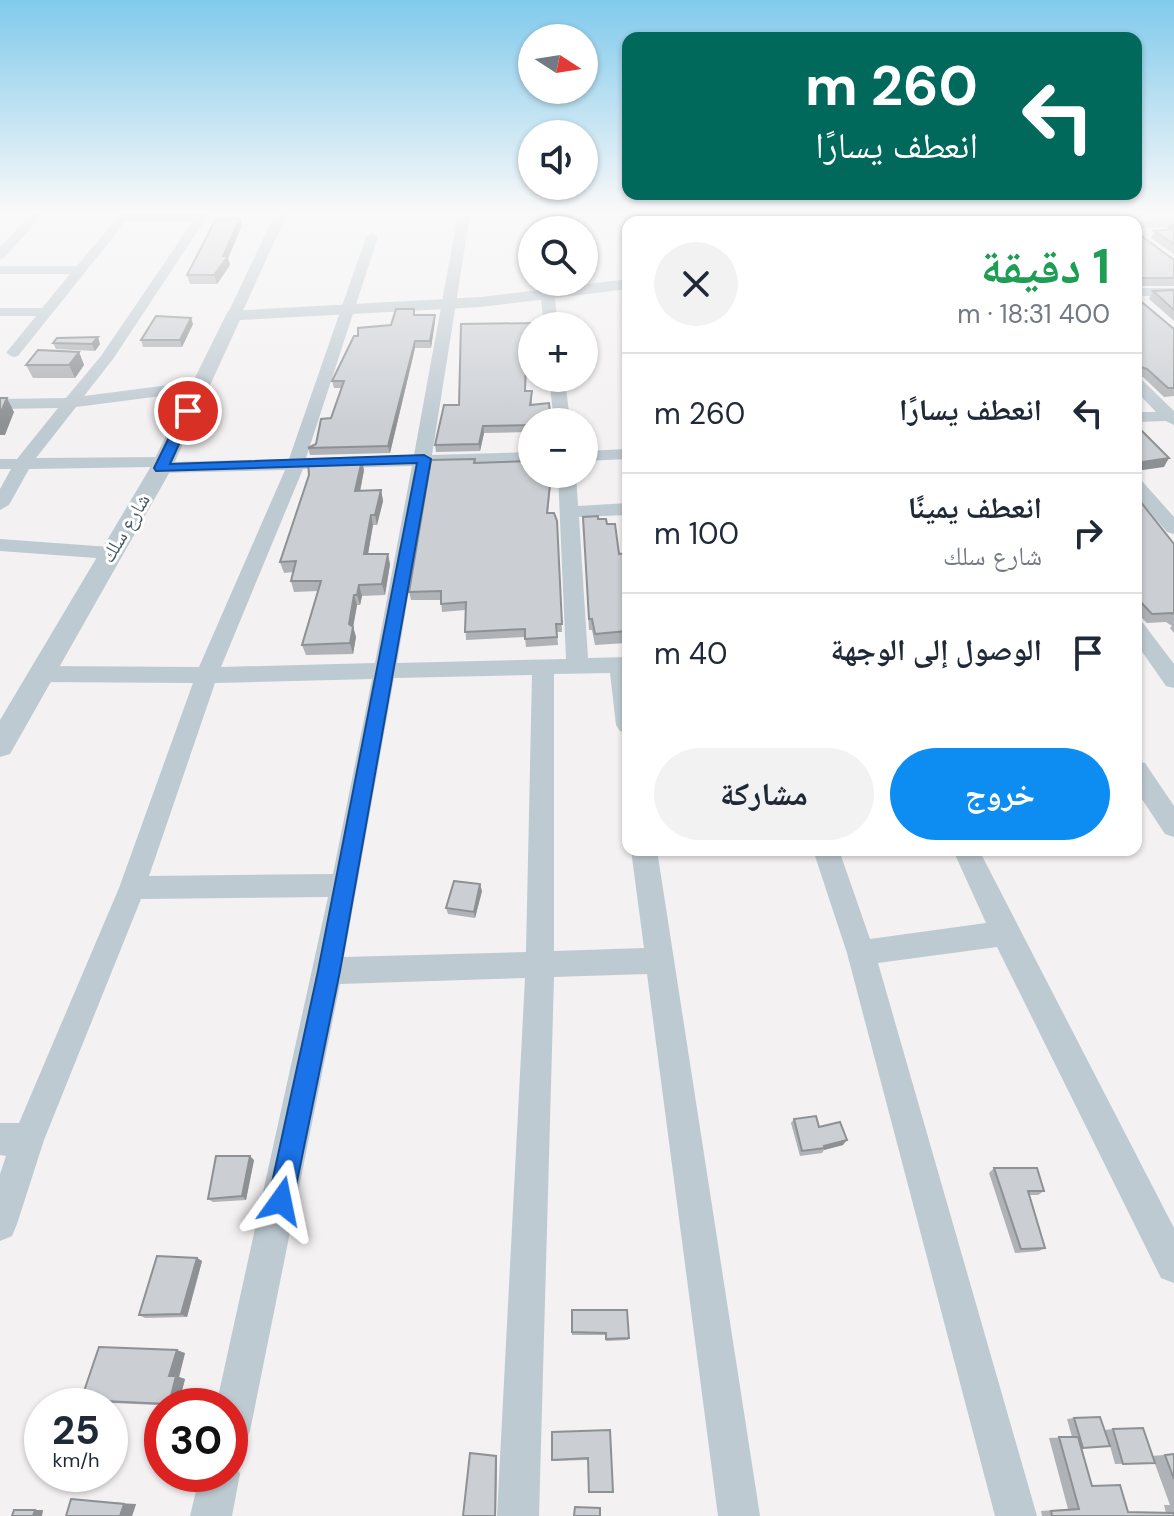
<!DOCTYPE html>
<html lang="ar">
<head>
<meta charset="utf-8">
<style>
  :root { --surface:#fff; --page:#f2f2f3; --text:#1f2937; --muted:#747a83; --line:#e0e1e3; --accent:#0d8df2 }
  body { margin:0; font-family:"DM Sans","Noto Naskh Arabic",sans-serif; background:var(--page); color:var(--text); direction:rtl; height:100vh; display:flex; flex-direction:column; font-size:30px; white-space:nowrap }
  * { box-sizing:border-box; margin:0 }
  p { font-size:26px; color:var(--muted) }
  .icon { flex:none; width:44px; height:44px; fill:none; stroke:currentColor; stroke-width:2; stroke-linecap:round; stroke-linejoin:round }
  .map { position:relative; flex:1; overflow:hidden; direction:ltr }
  .panel { position:absolute; left:622px; top:216px; width:520px; height:640px; display:flex; flex-direction:column; background:var(--surface); border-radius:16px; box-shadow:0 2px 6px #0004; direction:rtl }
  .panel>* { flex:none }
  .hud { position:absolute; left:622px; top:32px; width:520px; height:168px; border-radius:16px; box-shadow:0 2px 6px #0004; direction:rtl; background:#00695c; color:#fff; overflow:hidden }
  .needle { width:52px; rotate:102deg }
  .controls { position:absolute; left:518px; top:24px; display:grid; gap:16px }
  .controls a { display:grid; place-items:center; width:80px; height:80px; border-radius:50%; background:var(--surface); box-shadow:0 2px 6px #0004; font-size:40px }
  .speed { position:absolute; left:24px; top:1388px; display:flex; gap:16px; font-size:40px; font-weight:700; text-align:center }
  .speed>* { display:grid; place-content:center; width:104px; height:104px; border-radius:50%; background:var(--surface); box-shadow:0 2px 6px #0004; line-height:1 }
  .speed small { font-size:20px; font-weight:400 }
  .speed .limit { border:12px solid #d22; background:#fff; color:#111 }
  .pin { position:absolute; display:grid; place-items:center; width:68px; height:68px; color:#fff; margin:-34px; border:4px solid #fff; border-radius:50%; box-shadow:0 2px 8px #0007 }
  .me { position:absolute; width:88px; margin:-44px; rotate:12deg; stroke-linejoin:round; filter:drop-shadow(0 0 6px #0008) }
  .turn { display:flex; align-items:center; gap:28px; height:168px; padding:0 32px; font-size:36px }
  .turn .icon { width:104px; height:104px; stroke-width:2.5 }
  .turn b { display:block; font-size:56px; line-height:68px }
  .round { display:grid; place-items:center; flex:none; width:84px; height:84px; border-radius:42px; background:var(--page) }
  .overview { display:flex; align-items:center; justify-content:space-between; height:136px; padding:0 32px }
  h1 { font-size:48px; font-weight:700; line-height:60px; color:#1e9e55 }
  .primary-button { display:flex; gap:16px; margin-top:auto; padding:16px 32px }
  .primary-button a { flex:1; height:92px; border-radius:48px; background:var(--accent); color:#fff; font-size:32px; font-weight:700; line-height:92px; text-align:center }
  .primary-button a+a { background:var(--page); color:var(--text) }
  ul { padding:0; list-style:none }
  li { display:flex; align-items:center; gap:24px; height:120px; padding:0 32px; border-top:2px solid var(--line) }
  li div { flex:1 }
  li b { display:block; font-size:30px }
  li em { font-style:normal }
  .map>svg:first-child { display:block }
  .green { fill:#bef3cb }
  .lines { fill:none; stroke-linecap:round; stroke-linejoin:round }
  .minor { fill:#becad1; fill-rule:evenodd }
  .tertiary { fill:#becad1; fill-rule:evenodd }
  .wall { fill:#afb2b6 }
  .shaded-wall { fill:#8e9194 }
  .building { fill:#cbcfd4; stroke:#8e9194; stroke-width:2 }
  .route { fill:#1a73e8; stroke:#114b97; stroke-width:2 }
  .labels { text-anchor:middle; dominant-baseline:central; stroke-width:6; stroke-linejoin:round; paint-order:stroke }
  .far-street-label { font-size:20px; fill:#475760; stroke:#fff }
</style>
</head>
<body>
<div class="map">
<svg width="1174" height="1516" viewBox="0 0 1174 1516">
  <rect width="100%" height="100%" fill="#f3f1f1"/>
  <path class="green" d="M723,214H883L895,222H733Z"/>
  <g class="lines">
    <path class="minor" d="M31,214H43L4,258L0,259V247Z
      M120,214H209L113,359L84,396L200,381L208,386L200,391L76,407L36,458L164,457L172,462L289,459L366,237L372,233L378,237L306,458L414,455L458,214H470L432,455L532,452V462L430,465L397,663L566,659L558,474H576L578,506L628,503V515L579,517L588,658L628,657V734L620,731L616,725L610,673L554,674V951L644,948L631,850H657L760,1516H718L647,974L554,977L539,1516H497L525,978L340,984L250,1431L244,1445L230,1451V1406H216L328,897L141,899L44,1140L17,1224L12,1236L0,1241V1174L6,1156L0,1155V1123H19L119,888L193,683L41,682L33,680L30,674L33,668L41,666L199,667L285,470L161,473L153,467L29,469L9,505L0,510V489L11,469H0V459H17L58,408L0,409V399L66,398L101,356L193,221H126L18,356L13,357L6,353L36,316H0V308H42L70,274H0V266H77ZM412,466L375,663L221,667L303,469ZM532,675L526,952L344,957L394,678ZM372,679L333,874L149,876L215,683Z
      M275,214H287L241,315L229,318L227,315Z
      M531,214H543L545,230H533Z
      M627,214H639L643,222H631Z
      M539,282H553L558,326H544Z
      M1136,288H1174V296H1136Z
      M1136,377L1141,379L1174,411V425L1166,421L1136,422V412H1156L1136,391Z
      M549,378H565L570,422H554Z
      M628,449V459L584,461V451Z
      M1136,480L1142,481L1174,517V534L1167,532L1136,496Z
      M0,539L110,547L120,553L110,559L0,551Z
      M1136,621L1143,623L1174,664V688L1166,686L1136,643Z
      M1136,761L1145,763L1174,806V837L1165,834L1136,790Z
      M813,850H839L870,939L986,923L953,850H979L1174,1228V1283L1161,1278L997,947L878,963L1037,1516H995L847,953Z
      M230,1458L234,1460L240,1474L232,1516H190L200,1474H230Z"/>
    <path class="tertiary" d="M1174,219V227L1136,229V222H1131Z
      M628,279V289L481,307L240,320L172,468L10,754L0,757V720L150,468L228,311L481,297Z"/>
  </g>
  <path class="wall" d="M240,218L242,226L228,258L230,265L217,284H190L187,275Z
    M1172,223H1174V254L1151,238L1154,231L1167,229Z
    M1136,232L1174,260V286H1137V298L1174,329V396L1164,397L1143,377L1137,375L1136,380Z
    M1174,290V321L1149,299L1153,291Z
    M414,309L415,315H435V321L431,348H415L390,453L310,455L308,448L316,444L331,418L342,388H334L332,381L358,336L391,325Z
    M193,324L182,347H143L141,340Z
    M532,326V356H527L526,391L532,397V432L484,433L480,451L436,452L435,445L459,405Z
    M53,343L100,344L95,351L56,349Z
    M79,352L84,365L75,378H33L26,365Z
    M475,459L476,463L532,474H552L548,513L557,521L562,632H557L558,645L526,647L525,637L466,640L465,610L442,612L441,600H411L409,592Z
    M364,470L360,491L381,490L383,501L377,525H373L368,554L390,564L385,595L362,596L360,605H357L353,626L356,637L353,654L306,655L302,645L318,591L294,592L291,581L293,572L284,573L280,562Z
    M1136,496L1174,544V633L1170,628L1172,626L1166,622L1147,623L1136,612Z
    M583,517L598,519L607,524L619,554L628,553V634H627L626,643L595,645L592,630H589Z
    M482,891L475,918L448,914L446,908Z
    M794,1119L819,1127L843,1145L824,1150L822,1153L800,1156L791,1123Z
    M254,1160L246,1200L213,1202L208,1199Z
    M994,1168L1044,1191L1038,1195H1029L1045,1248L1039,1251L1015,1253L989,1173Z
    M197,1258L202,1261L187,1317L145,1318L139,1315Z
    M572,1310L629,1338L628,1340L606,1341L605,1335H572Z
    M185,1353L179,1377L185,1379L178,1406L91,1402L81,1400Z
    M1074,1418L1105,1430L1113,1429L1155,1463L1115,1464L1110,1446L1082,1448L1092,1486L1128,1512L1166,1513L1164,1505H1170L1152,1456L1174,1454V1516H1042L1041,1511L1068,1509L1049,1438L1072,1437L1067,1419Z
    M610,1430L588,1460L553,1461L552,1460Z
    M71,1499L85,1500L136,1504L132,1516H66Z"/>
  <path class="shaded-wall" d="M240,218L242,226L228,258L230,265L217,284L214,275Z
    M435,315V321L431,348L430,341Z
    M191,318L193,324L182,347L180,340Z
    M98,337L100,344L95,351L92,344Z
    M415,341V348L390,453L388,446Z
    M79,352L84,365L75,378L69,365Z
    M7,398L14,412L5,435H0V414Z
    M483,426L484,433L480,451L479,444Z
    M1169,458L1164,467L1136,471V463Z
    M362,460L364,470L358,502L355,491Z
    M381,490L383,501L377,525L375,515Z
    M371,515L373,525L366,565L364,554Z
    M388,554L390,564L385,595L382,584Z
    M359,585L362,596L360,605L357,595Z
    M354,595L357,605L352,634L349,624Z
    M353,627L356,637L353,654L350,643Z
    M480,884L482,891L475,918L474,912Z
    M847,1140L843,1145L824,1150V1146Z
    M250,1156L254,1160L246,1200L242,1196Z
    M197,1258L202,1261L187,1317L181,1314Z
    M177,1350L185,1353L179,1377L185,1379L178,1406L169,1404V1376Z
    M496,1456L497,1457L496,1516H495Z
    M124,1504H136L132,1516H120Z
    M35,1510H43L42,1516H33Z"/>
  <path class="building" d="M240,218L223,256H228L214,275H187L216,219Z
    M1174,225V244L1154,231L1174,229L1169,226Z
    M1136,232L1174,260V278H1137V298L1174,329V388H1168L1147,369L1138,366L1137,377H1136Z
    M1174,290V310L1153,291Z
    M396,309H414V315H435L430,341H415L388,446L308,448L316,444L321,419L331,418L344,381H332L354,336H358V328L391,325Z
    M156,316L191,318L180,340H141Z
    M539,323V326H532V349L526,350L525,391H532L530,405L549,403L551,422H532V425L483,426L479,444L435,445L444,405H459L461,324Z
    M98,337L92,344L53,343L57,338Z
    M38,350L79,352L69,365H26Z
    M0,398H7L0,414Z
    M1136,426H1137L1169,458L1136,463Z
    M475,459L474,463L532,461V474H551L547,513H554L557,521L562,624H556L557,637L525,639V629L465,632L466,602L441,604V591L409,592L431,460Z
    M362,460L355,491L381,490L375,515H371L364,554H388L382,584L359,585L357,595H354L349,624L353,627L350,643L302,645L321,581H291L296,561L280,562L309,475L308,462Z
    M1136,496L1174,544V614L1172,613L1152,614L1136,597Z
    M598,516V519H606L607,524H615L619,554L628,553V623H625L627,631L595,634L592,619H589L583,517Z
    M454,881L480,884L474,912L446,908Z
    M816,1116L819,1127L840,1122L847,1140L824,1146L825,1148L802,1151L794,1119Z
    M216,1156H250L242,1196L208,1199Z
    M994,1168H1037L1044,1191H1028L1045,1248L1021,1249Z
    M157,1256L197,1258L181,1314L139,1315Z
    M572,1310H627L629,1338L606,1339V1333L572,1332Z
    M99,1347L177,1350L169,1376H176L169,1404L81,1400Z
    M1100,1417L1110,1446L1083,1448L1074,1418Z
    M1143,1428L1155,1463L1123,1464L1113,1429Z
    M610,1430L613,1492H589L588,1458L552,1460V1432Z
    M1059,1437H1078L1092,1486L1120,1485L1128,1512L1174,1513V1516H1052L1051,1511L1079,1509Z
    M470,1453L496,1456L495,1516H463Z
    M1174,1454V1479L1165,1455Z
    M71,1499L124,1504L120,1516H66Z
    M575,1507L600,1508V1516H574Z
    M14,1510H35L33,1516H12Z"/>
  <linearGradient id="sky" x2="0" y2="1"><stop stop-color="#81caec"/><stop offset="0.5" stop-color="#faf9f9"/><stop offset="1" stop-color="#faf9f9" stop-opacity="0"/></linearGradient>
  <rect width="1174" height="426" fill="url(#sky)"/>
  <path class="route" d="M188,407L194,411L170,464L424,455L431,459L340,971L293,1201L290,1210L281,1214L271,1210L268,1201L318,971L417,463L156,471L154,468L182,411Z"/>
  <g class="labels">
    <g class="far-street-label">
      <text transform="translate(125 528) rotate(-59)">شارع سلك</text>
    </g>
  </g>
</svg>
<div class="controls">
<a><svg class="needle" viewBox="-14 -14 28 28"><path d="M0-13l5 13h-10z" fill="#e53935"/><path d="M0 13l5-13h-10z" fill="#747a83"/></svg></a>
<a><svg class="icon" aria-label="sound" viewBox="0 0 24 24"><path d="M4 9h4l5-4v14l-5-4H4zM17 9q2 3 0 6"/></svg></a>
<a><svg class="icon" aria-label="search" viewBox="0 0 24 24"><circle cx="10" cy="10" r="6"/><path d="M15 15l6 6"/></svg></a>
<a>+</a>
<a>−</a>
</div>
<div class="speed"><div>25<small>km/h</small></div><div class="limit">30</div></div>
<div class="pin" style="left:188px;top:411px;background:#d93025"><svg class="icon" aria-label="arrive" viewBox="0 0 24 24"><path d="M6 21V4h12l-3 4 3 4H6"/></svg></div>
<svg class="me" style="left:281px;top:1201px" viewBox="-20 -20 40 40"><path d="M0-17L14 15 0 8-14 15z" fill="#1a73e8" stroke="#fff" stroke-width="4"/></svg>
<div class="hud">
<div class="turn"><svg class="icon" aria-label="left" viewBox="0 0 24 24"><path d="M17 20v-9H6M10 6l-5 5 5 5"/></svg><div><b>260 m</b>انعطف يسارًا</div></div>
</div>
<section class="panel">
<div class="overview"><div><h1>1 دقيقة</h1><p>400 m · 18:31</p></div><a class="round"><svg class="icon" aria-label="close" viewBox="0 0 24 24"><path d="M6 6l12 12M18 6L6 18"/></svg></a></div>
<ul>
<li><svg class="icon" aria-label="left" viewBox="0 0 24 24"><path d="M17 20v-9H6M10 6l-5 5 5 5"/></svg><div><b>انعطف يسارًا</b></div><em>260 m</em></li>
<li><svg class="icon" aria-label="right" viewBox="0 0 24 24"><path d="M7 20v-9h11M14 6l5 5-5 5"/></svg><div><b>انعطف يمينًا</b><p>شارع سلك</p></div><em>100 m</em></li>
<li><svg class="icon" aria-label="arrive" viewBox="0 0 24 24"><path d="M6 21V4h12l-3 4 3 4H6"/></svg><div><b>الوصول إلى الوجهة</b></div><em>40 m</em></li>
</ul>
<div class="primary-button"><a>خروج</a><a>مشاركة</a></div>
</section>
</div>
</body>
</html>
